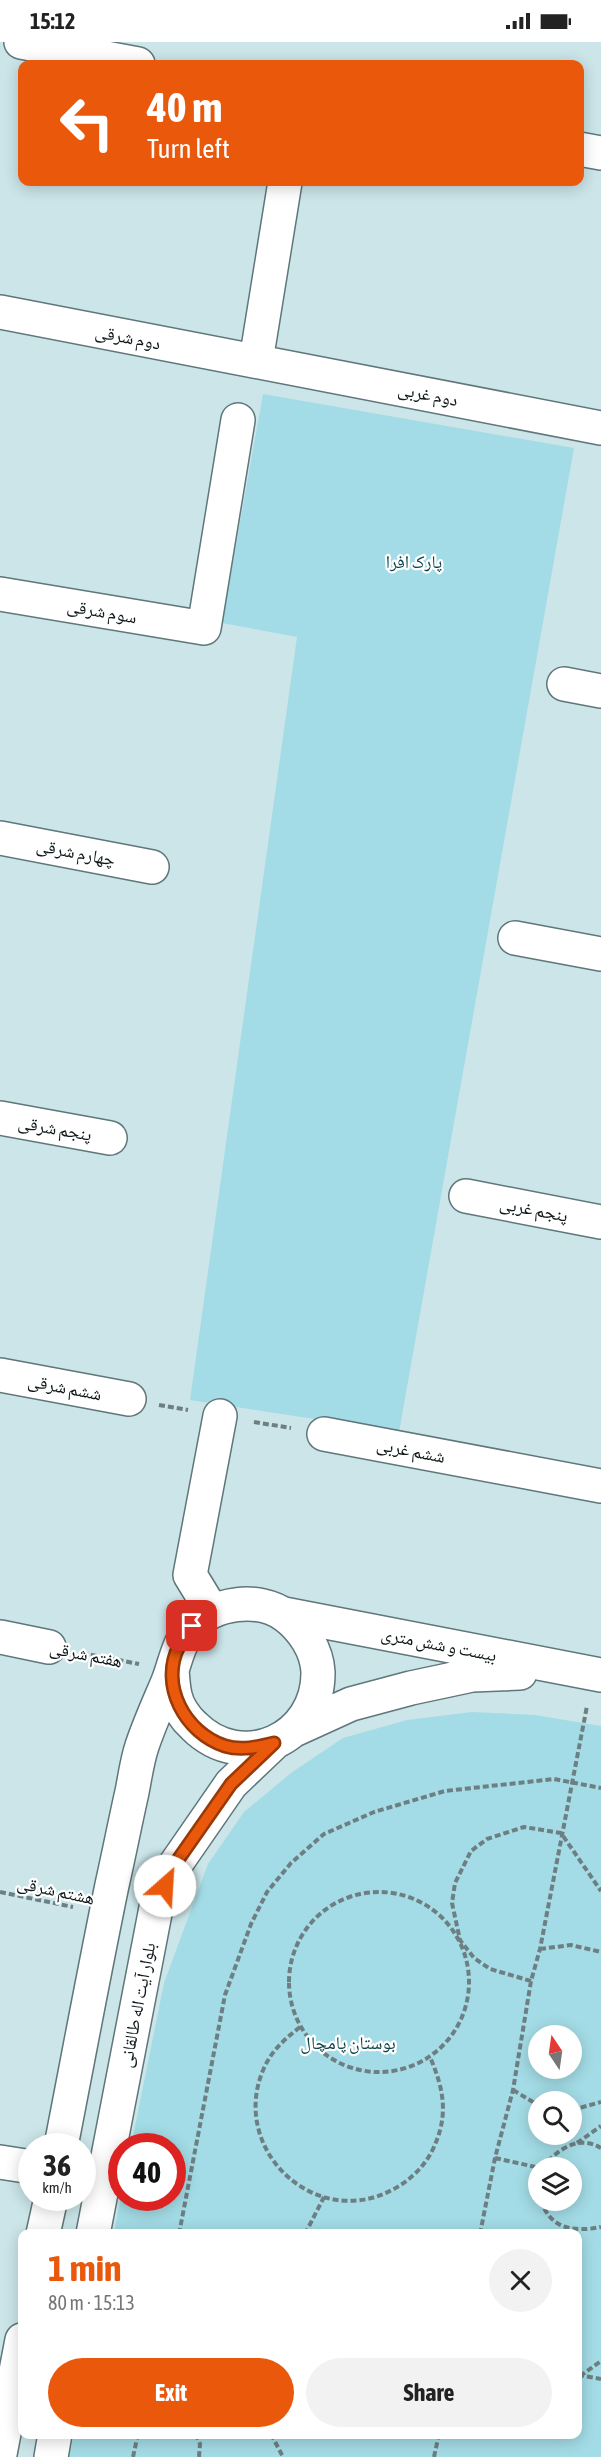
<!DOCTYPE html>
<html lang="en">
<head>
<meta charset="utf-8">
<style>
  :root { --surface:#fff; --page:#f2f2f2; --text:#222; --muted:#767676; --accent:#ea580c }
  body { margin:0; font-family:"Asap Condensed","Noto Naskh Arabic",sans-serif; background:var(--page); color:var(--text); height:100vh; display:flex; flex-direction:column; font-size:22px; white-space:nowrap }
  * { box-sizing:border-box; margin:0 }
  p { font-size:20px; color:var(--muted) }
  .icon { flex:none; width:33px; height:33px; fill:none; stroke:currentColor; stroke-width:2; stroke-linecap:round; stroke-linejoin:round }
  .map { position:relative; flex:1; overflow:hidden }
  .side { position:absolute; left:18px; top:2187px; width:564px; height:210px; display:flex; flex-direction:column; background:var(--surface); border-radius:12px; box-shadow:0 3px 15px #0003 }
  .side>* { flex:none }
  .guide { position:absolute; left:18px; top:18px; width:566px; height:126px; border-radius:12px; box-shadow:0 3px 15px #0003; background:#ea580c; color:#fff; overflow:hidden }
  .needle { width:39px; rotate:347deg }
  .fabs { position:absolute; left:528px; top:1983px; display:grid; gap:12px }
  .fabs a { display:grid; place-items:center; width:54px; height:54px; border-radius:50%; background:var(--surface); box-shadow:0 3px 15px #0003; font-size:30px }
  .speed { position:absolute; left:18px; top:2091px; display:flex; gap:12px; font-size:30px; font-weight:700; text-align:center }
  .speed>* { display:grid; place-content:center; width:78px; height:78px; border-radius:50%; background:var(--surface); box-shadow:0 3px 15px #0003; line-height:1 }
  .speed small { font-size:15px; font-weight:400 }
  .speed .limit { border:9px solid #d22; background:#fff; color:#111 }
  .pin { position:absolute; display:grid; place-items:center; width:51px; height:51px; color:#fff; margin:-26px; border-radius:12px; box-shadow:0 3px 9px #0006 }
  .me { position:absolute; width:66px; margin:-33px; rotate:26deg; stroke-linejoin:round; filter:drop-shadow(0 0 4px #0008) }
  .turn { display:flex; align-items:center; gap:21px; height:126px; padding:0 30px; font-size:27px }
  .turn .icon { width:78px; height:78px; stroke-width:2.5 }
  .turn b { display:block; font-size:42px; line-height:51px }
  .round { display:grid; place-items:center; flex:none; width:63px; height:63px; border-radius:32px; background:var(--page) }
  .summary { display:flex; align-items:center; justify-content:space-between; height:102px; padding:0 30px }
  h1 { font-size:36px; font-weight:700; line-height:45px; color:var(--accent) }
  .primary-button { display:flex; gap:12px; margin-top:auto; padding:12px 30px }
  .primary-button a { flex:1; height:69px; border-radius:36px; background:var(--accent); color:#fff; font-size:24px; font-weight:700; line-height:69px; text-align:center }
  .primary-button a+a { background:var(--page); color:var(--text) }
  .status { display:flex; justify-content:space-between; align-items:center; height:42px; padding:0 30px; background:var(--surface); direction:ltr }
  .status svg { height:16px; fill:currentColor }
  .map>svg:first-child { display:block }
  .green { fill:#a3dce6; fill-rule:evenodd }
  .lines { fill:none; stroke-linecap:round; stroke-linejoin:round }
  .minor-casing { stroke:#5f767a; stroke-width:36 }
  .tertiary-casing { stroke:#5f767a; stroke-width:36 }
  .path { stroke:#6d7f82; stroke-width:4; stroke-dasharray:6 3; stroke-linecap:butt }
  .minor { stroke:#fff; stroke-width:33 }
  .tertiary { stroke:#fff; stroke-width:33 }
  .route-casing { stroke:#983908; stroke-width:15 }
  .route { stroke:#ea580c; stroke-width:10 }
  .labels { text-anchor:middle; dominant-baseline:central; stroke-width:4.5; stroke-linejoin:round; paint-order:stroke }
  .street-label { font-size:18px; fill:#0e1719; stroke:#fff }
  .park-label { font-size:18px; fill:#0b424a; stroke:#fff }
</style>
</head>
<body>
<div class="status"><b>15:12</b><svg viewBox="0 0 49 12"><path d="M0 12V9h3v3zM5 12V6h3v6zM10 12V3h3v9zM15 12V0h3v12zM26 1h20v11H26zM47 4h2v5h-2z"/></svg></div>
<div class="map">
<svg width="601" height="2415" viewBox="0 0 601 2415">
  <rect width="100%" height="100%" fill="#cbe5e9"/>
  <path class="green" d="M263,352L574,406L399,1390L190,1358L297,595L222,581Z
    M472,1670L535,1673L601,1684V2415H69L74,2392H578V2192L114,2191L121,2153L122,2156H172V2104H131L164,1941L208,1822L244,1770L291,1731L343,1696L407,1678ZM538,1994H572V2026H538ZM538,2060H572V2092H538ZM538,2126H572V2158H538Z"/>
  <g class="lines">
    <defs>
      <path id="minor" d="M21,0L138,22
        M579,107L601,111
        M0,270L601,386
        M256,319L285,140
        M0,552L204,586L238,378
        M564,642L601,649
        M0,796L152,825
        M515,896L601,912
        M0,1076L110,1096
        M466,1154L601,1180
        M0,1333L129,1357
        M324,1392L601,1444
        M212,1569L190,1533L220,1374
        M0,1595L49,1605
        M0,2120L32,2125"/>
      <path id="tertiary" d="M284,1572L601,1633
        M294,1688L351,1662L411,1646L472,1633L520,1631
        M61,2104C78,2017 94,1930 112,1843C119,1812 125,1781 132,1750C135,1735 137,1719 142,1704C149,1683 158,1663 167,1642C175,1623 177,1603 191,1586C212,1560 259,1554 286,1574C303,1587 317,1608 318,1630C319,1697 242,1732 194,1684C185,1676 177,1664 175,1653C173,1645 173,1637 172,1629
        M43,2192L51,2156
        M93,2192L156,1866L175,1823L231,1742L274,1701
        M0,2412L22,2298
        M51,2415L55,2392"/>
    </defs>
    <use href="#minor" class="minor-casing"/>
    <use href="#tertiary" class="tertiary-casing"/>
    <path class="path" d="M159,1363L188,1368
      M254,1380L291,1386
      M82,1611L139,1622
      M289 1940a90 90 0 1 1 180 0a90 90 0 1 1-180 0Z
      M0,1850L73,1865
      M540,1907L571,1903L601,1910
      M531,1939L490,1927L474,1916L460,1898L452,1861L455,1841L471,1809L487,1797L524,1785L561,1791L601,1849
      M300,1985C285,1997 272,2008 264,2026C228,2106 314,2189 392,2148C409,2139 422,2127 431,2111C449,2076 445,2050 430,2015
      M513,2048L538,2063
      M572,2068L601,2060
      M577,2101L601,2084
      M495,2116L540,2126
      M542,2126C557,2108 578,2092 601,2106
      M538,2143V2150
      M541,2158C550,2188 575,2190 601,2185
      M179,2192L225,1953L251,1882L267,1850L291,1821L324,1792L374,1770L445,1749L554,1737L601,1746
      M305,2192L324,2155
      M480,2192L495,2116L513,2048L531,1939L540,1907L587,1664
      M578,2333L601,2337
      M580,2334L601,2319
      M196,2392L200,2402L199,2415
      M271,2392L283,2415
      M133,2415L138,2392
      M434,2415L439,2392"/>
    <use href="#minor" class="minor"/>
    <use href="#tertiary" class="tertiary"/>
  </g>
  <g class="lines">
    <defs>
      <path id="route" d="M165,1844L175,1822L231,1742L274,1701C258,1705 241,1709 225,1704C185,1691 159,1643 179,1604C183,1597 188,1591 192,1584"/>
    </defs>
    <use href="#route" class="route-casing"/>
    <use href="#route" class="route"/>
  </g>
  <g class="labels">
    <g class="street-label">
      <text transform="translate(128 295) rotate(11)">دوم شرقی</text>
      <text transform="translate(428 352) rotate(11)">دوم غربی</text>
      <text transform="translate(102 569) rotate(10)">سوم شرقی</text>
      <text transform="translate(76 810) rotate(11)">چهارم شرقی</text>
      <text transform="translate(55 1086) rotate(10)">پنجم شرقی</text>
      <text transform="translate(534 1167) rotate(11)">پنجم غربی</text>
      <text transform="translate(65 1345) rotate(11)">ششم شرقی</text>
      <text transform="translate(411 1408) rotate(11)">ششم غربی</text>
      <text transform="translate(439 1602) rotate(11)">بیست و شش متری</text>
      <text transform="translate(86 1612) rotate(11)">هفتم شرقی</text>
      <text transform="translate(56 1848) rotate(12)">هشتم شرقی</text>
      <text transform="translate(137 1963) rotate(-79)">بلوار آیت اله طالقانی</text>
    </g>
    <g class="park-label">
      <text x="414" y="519">پارک افرا</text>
      <text x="348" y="2000">بوستان پامچال</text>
    </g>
  </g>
</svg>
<div class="fabs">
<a><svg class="needle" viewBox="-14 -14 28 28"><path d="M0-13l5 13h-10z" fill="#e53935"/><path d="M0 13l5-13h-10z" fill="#767676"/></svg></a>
<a><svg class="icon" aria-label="search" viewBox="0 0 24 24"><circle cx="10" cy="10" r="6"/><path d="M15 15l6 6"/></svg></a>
<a><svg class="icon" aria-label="layers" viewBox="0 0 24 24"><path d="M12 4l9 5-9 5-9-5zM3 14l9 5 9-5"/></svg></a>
</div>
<div class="speed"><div>36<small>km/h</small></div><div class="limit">40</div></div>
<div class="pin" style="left:192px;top:1584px;background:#d93025"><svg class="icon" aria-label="arrive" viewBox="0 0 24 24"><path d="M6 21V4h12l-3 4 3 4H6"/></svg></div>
<svg class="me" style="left:165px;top:1844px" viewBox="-20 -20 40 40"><circle r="19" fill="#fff"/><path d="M0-13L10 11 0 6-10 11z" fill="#ea580c"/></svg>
<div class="guide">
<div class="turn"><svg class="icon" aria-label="left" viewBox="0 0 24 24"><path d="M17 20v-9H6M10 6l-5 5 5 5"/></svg><div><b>40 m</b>Turn left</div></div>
</div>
<section class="side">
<div class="summary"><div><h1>1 min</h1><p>80 m · 15:13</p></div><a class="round"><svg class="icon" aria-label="close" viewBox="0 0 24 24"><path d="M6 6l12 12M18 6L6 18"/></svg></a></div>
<div class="primary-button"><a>Exit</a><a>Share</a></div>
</section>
</div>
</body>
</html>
